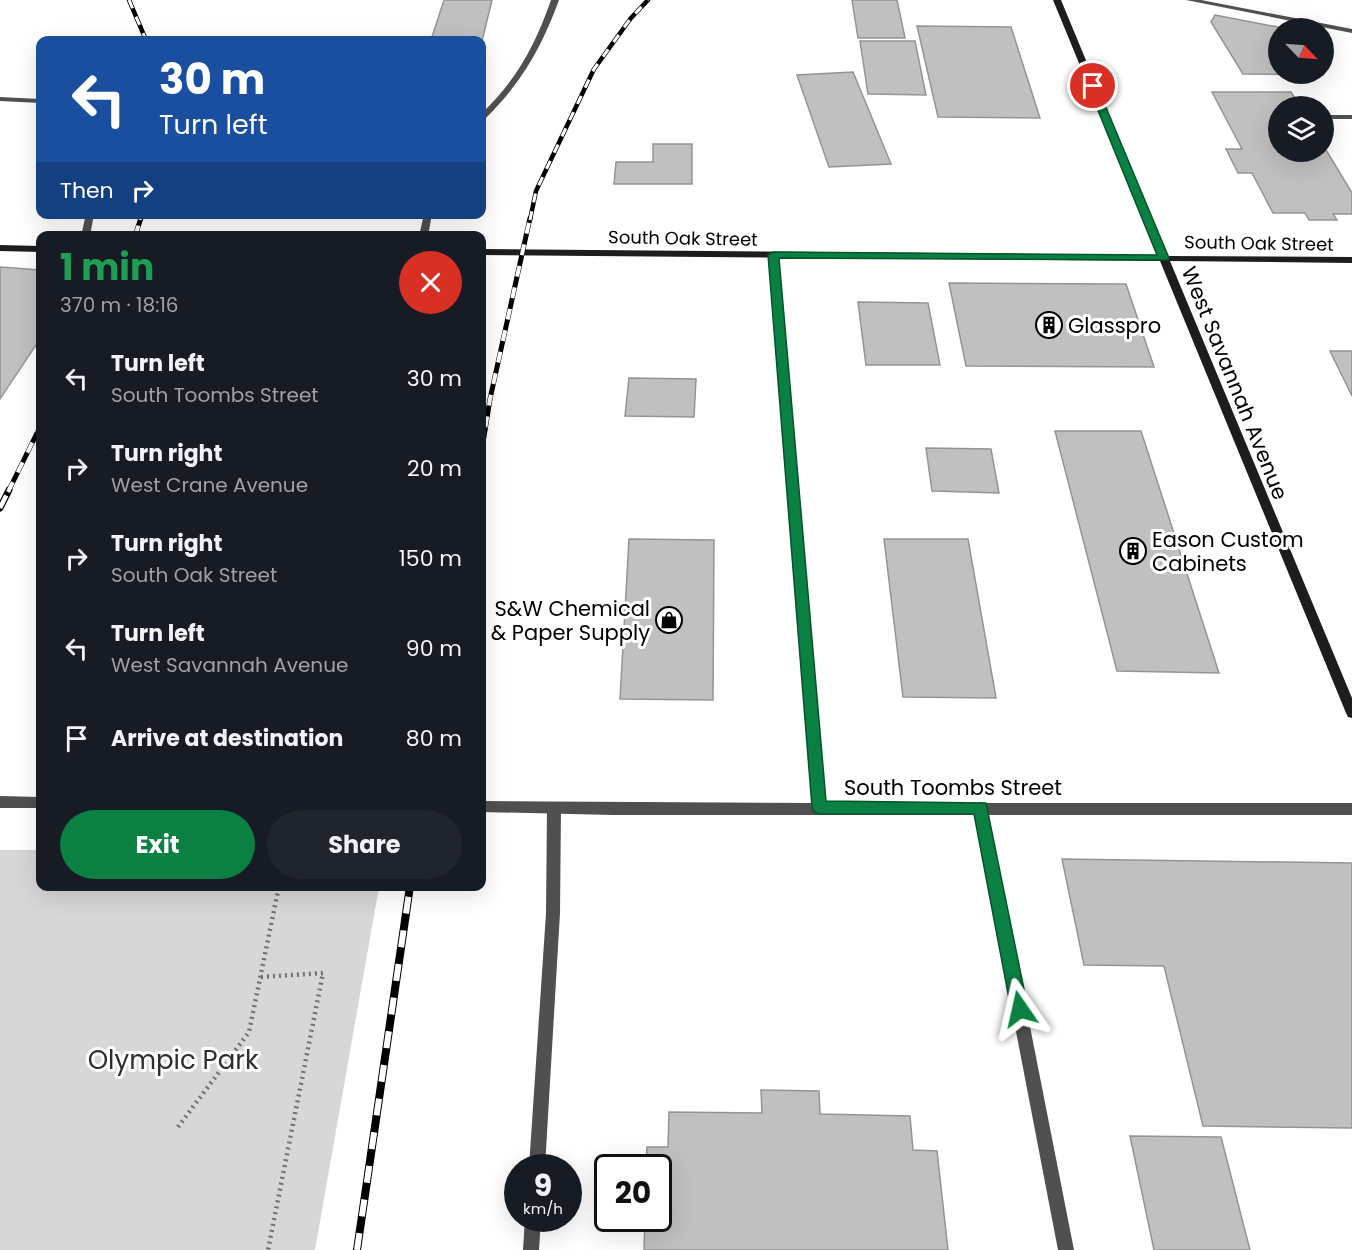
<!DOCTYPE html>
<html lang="en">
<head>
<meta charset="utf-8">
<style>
  :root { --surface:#171b24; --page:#20242c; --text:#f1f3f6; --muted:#9ea1a6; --accent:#0b8043 }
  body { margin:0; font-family:Poppins,sans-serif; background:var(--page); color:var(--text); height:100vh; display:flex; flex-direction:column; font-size:22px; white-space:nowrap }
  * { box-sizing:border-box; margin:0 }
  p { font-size:20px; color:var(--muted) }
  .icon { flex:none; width:33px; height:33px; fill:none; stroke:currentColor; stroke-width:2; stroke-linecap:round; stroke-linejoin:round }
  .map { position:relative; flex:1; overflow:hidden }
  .drawer { position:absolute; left:36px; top:231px; width:450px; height:660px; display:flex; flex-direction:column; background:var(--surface); border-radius:12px; box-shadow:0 6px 24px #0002 }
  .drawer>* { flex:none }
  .top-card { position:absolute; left:36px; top:36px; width:450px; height:183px; border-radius:12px; box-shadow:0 6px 24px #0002; background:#1a4fa0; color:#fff; overflow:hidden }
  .needle { width:39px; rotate:115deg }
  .buttons { position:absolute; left:1268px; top:18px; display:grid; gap:12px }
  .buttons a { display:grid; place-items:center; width:66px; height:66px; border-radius:50%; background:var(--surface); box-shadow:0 6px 24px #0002; font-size:30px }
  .speed { position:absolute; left:504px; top:1154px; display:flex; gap:12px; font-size:30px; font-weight:700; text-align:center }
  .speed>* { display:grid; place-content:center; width:78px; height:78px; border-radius:50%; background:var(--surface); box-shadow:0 6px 24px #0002; line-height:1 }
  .speed small { font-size:15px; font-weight:400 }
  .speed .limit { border:3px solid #111; border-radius:9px; background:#fff; color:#111 }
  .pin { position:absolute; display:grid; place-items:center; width:51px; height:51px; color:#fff; margin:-26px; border:3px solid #fff; border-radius:50%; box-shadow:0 2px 6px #0007 }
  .me { position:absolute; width:66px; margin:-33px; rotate:349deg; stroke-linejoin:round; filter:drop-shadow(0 0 4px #0008) }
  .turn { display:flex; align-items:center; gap:21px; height:126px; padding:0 24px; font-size:27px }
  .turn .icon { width:78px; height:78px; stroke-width:2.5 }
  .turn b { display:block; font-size:42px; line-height:51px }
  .then { display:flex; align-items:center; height:57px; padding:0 24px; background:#0003; gap:12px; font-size:22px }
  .round { display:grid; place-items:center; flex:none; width:63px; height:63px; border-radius:32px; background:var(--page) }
  .overview { display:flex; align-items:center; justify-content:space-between; height:102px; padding:0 24px }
  h1 { font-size:36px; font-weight:700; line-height:45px; color:#1e9e55 }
  .primary-button { display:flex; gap:12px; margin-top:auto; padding:12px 24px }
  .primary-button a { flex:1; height:69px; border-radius:36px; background:var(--accent); color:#fff; font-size:24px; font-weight:700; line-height:69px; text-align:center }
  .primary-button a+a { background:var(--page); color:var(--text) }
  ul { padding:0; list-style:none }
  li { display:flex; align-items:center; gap:18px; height:90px; padding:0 24px }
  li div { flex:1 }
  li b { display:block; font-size:22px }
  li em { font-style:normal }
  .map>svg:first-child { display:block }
  .green { fill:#d7d7d7 }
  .building { fill:#c0c0c0; stroke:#949494; stroke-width:1.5 }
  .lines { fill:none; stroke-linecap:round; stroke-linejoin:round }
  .path { stroke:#727272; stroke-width:4.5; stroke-dasharray:2 4; stroke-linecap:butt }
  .lane { fill:#505050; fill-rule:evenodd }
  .street { fill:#505050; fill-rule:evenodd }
  .secondary { fill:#1d1d1d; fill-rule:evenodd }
  .rail-far3-casing { stroke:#000; stroke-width:4.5 }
  .rail-far2-casing { stroke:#000; stroke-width:5 }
  .rail-far1-casing { stroke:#000; stroke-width:7 }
  .rail-casing { stroke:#000; stroke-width:8 }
  .rail-far3 { stroke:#fff; stroke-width:3; stroke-dasharray:9; stroke-linecap:butt }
  .rail-far2 { stroke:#fff; stroke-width:4; stroke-dasharray:11; stroke-linecap:butt }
  .rail-far1 { stroke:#fff; stroke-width:4.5; stroke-dasharray:14; stroke-linecap:butt }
  .rail { stroke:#fff; stroke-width:6; stroke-dasharray:17; stroke-linecap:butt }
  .route { fill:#0b8043; stroke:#07532c; stroke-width:1.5 }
  .labels { text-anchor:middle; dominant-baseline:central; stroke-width:6; stroke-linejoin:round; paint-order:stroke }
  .far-street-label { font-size:18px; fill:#000; stroke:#fff }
  .poi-label { font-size:21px; fill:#000; stroke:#fff; text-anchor:start }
  .street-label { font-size:21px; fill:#000; stroke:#fff }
  .near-park-label { font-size:26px; fill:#2e2e2e; stroke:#fff }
</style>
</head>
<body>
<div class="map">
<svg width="1352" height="1250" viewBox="0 0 1352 1250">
  <rect width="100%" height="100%" fill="#fff"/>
  <path class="green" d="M0,850H40V886L379,887L315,1250H0Z"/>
  <path class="building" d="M444,0H492L482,41L431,40Z
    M852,0H897L905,38H858Z
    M1215,15L1283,28H1278V74L1324,75L1243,74L1211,22Z
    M917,26L1011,27L1040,118L938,117Z
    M860,41H915L926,95L868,94Z
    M853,72L891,164L829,167L797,75Z
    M1212,92H1291L1300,106H1278V152H1323V145L1352,193V214H1333L1337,220H1309L1305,213H1273L1252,173H1238L1226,149H1242Z
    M653,144H692V184H614L616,162H653Z
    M0,267L40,270V339L0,399Z
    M949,283L1126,284L1154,367L966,366Z
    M858,302L928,303L940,365H866Z
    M1330,351H1352V396Z
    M629,378L696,379L694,417L625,416Z
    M1055,431H1141L1219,673L1117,671Z
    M926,448L991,449L999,493L932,491Z
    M629,539L714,540L713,700L620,699Z
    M884,539H968L996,698L903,697Z
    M1062,859L1352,863V1128L1203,1126L1164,966L1084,965Z
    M761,1090L819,1091L820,1114L910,1116L913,1150L937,1151L948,1250H644L645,1218H658V1167H646L647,1147H668L669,1112L762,1113Z
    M1130,1136L1221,1137L1250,1250H1154Z"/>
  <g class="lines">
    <path class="path" d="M261,977L323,973L268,1250
      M178,1127L249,1032L279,886"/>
    <path class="lane" d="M1325,115H1352V119H1325Z
      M554,802L559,804L561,808L560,913L545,1167H529L546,913L547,808L549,804Z
      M980,802L985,804L987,808L1074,1250H1058L973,808L975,804Z
      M525,1218H541L539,1250H523Z"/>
    <path class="street" d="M551,0H559C541,49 522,82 485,119H482V113C517,79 535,46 551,0Z
      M1186,0H1201L1352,29V33Z
      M0,97L40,99V103L0,101Z
      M86,214H94L90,236H81Z
      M424,214H432L428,236H419Z
      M773,252L778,255L825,803H1352V815H613L482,812V801L812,803L768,255Z
      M0,796L40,797V808H0Z"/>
    <path class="secondary" d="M1053,0H1061L1167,256L1352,257V263L1170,261L1352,698V718L1348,717L1346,713L1160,261L482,255V249L1158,255Z
      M0,245L40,246V252L0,251Z"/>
    <defs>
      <path id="rail-far3" d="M129,0L146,40
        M140,220L142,214
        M530,220L536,191L594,69L631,18L648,0"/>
      <path id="rail-far2" d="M135,236L141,218
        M482,449L490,399L530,218
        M8,492L40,427"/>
      <path id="rail-far1" d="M0,508L9,490"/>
      <path id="rail" d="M357,1250L410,886"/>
    </defs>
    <use href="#rail-far3" class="rail-far3-casing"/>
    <use href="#rail-far2" class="rail-far2-casing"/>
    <use href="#rail-far1" class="rail-far1-casing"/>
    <use href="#rail" class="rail-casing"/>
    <use href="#rail-far3" class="rail-far3"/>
    <use href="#rail-far2" class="rail-far2"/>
    <use href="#rail-far1" class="rail-far1"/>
    <use href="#rail" class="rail"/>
  </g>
  <path class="route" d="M1093,83L1097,86L1169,258L1167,260L779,258L826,801L986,803L1028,1009L1026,1015L1020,1017L1014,1015L1011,1009L974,814H819L814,812L812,807L768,255L773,252L1157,255L1088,86Z"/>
  <defs>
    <symbol id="building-ring" viewBox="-11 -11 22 22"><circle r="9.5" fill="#fff" stroke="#000" stroke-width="1.5"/><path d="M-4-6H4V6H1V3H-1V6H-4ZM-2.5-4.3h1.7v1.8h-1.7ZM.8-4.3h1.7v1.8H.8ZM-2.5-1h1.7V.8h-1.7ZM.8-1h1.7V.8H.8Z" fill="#000"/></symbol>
    <symbol id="shop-ring" viewBox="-11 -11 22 22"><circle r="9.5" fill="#fff" stroke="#000" stroke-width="1.5"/><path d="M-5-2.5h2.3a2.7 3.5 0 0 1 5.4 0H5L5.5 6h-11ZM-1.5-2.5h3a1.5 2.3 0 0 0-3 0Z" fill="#000"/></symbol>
  </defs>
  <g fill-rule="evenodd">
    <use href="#building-ring" x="1034" y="310" width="30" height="30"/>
    <use href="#building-ring" x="1118" y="536" width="30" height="30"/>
    <use href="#shop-ring" x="654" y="605" width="30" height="30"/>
  </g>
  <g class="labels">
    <g class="far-street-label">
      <text transform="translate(683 238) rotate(1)">South Oak Street</text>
      <text transform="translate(1259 243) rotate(1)">South Oak Street</text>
    </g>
    <g class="poi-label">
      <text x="1068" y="325">Glasspro</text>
      <text x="1152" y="539">Eason Custom<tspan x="1152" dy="24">Cabinets</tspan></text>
      <text x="650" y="608" text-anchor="end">S&amp;W Chemical<tspan x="650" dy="24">&amp; Paper Supply</tspan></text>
    </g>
    <g class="street-label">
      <text transform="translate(1235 383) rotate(68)">West Savannah Avenue</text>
      <text x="953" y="787">South Toombs Street</text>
    </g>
    <g class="near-park-label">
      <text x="173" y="1060">Olympic Park</text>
    </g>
  </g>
</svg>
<div class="buttons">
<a><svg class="needle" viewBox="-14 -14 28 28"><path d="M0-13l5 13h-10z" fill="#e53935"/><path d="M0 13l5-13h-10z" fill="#9ea1a6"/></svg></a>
<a><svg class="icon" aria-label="layers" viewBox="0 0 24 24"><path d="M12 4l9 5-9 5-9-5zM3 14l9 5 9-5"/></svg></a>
</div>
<div class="speed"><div>9<small>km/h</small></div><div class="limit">20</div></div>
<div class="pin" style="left:1093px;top:86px;background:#d93025"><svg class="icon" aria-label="arrive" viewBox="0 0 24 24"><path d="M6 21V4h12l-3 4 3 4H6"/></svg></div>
<svg class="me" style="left:1020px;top:1009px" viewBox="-20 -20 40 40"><path d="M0-17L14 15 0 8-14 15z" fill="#0b8043" stroke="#fff" stroke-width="4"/></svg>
<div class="top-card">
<div class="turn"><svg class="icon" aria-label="left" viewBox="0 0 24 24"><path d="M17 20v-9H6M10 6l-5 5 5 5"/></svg><div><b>30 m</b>Turn left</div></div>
<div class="then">Then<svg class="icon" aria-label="right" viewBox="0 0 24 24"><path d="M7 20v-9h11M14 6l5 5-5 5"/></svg></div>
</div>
<section class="drawer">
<div class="overview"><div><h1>1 min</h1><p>370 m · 18:16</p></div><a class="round" style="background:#d93025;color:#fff"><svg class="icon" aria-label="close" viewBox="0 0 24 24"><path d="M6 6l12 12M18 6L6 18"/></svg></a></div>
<ul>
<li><svg class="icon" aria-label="left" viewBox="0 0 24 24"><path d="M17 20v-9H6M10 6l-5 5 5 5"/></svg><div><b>Turn left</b><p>South Toombs Street</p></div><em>30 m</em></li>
<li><svg class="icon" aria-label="right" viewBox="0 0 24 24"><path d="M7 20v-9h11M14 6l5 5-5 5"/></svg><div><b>Turn right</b><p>West Crane Avenue</p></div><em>20 m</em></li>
<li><svg class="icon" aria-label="right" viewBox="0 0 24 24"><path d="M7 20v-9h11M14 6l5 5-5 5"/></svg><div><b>Turn right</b><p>South Oak Street</p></div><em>150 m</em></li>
<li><svg class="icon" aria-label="left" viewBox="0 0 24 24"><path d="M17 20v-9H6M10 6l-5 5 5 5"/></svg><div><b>Turn left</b><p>West Savannah Avenue</p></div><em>90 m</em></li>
<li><svg class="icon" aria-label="arrive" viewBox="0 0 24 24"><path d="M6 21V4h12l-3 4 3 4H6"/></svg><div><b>Arrive at destination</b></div><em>80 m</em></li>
</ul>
<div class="primary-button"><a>Exit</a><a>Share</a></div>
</section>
</div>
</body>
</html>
